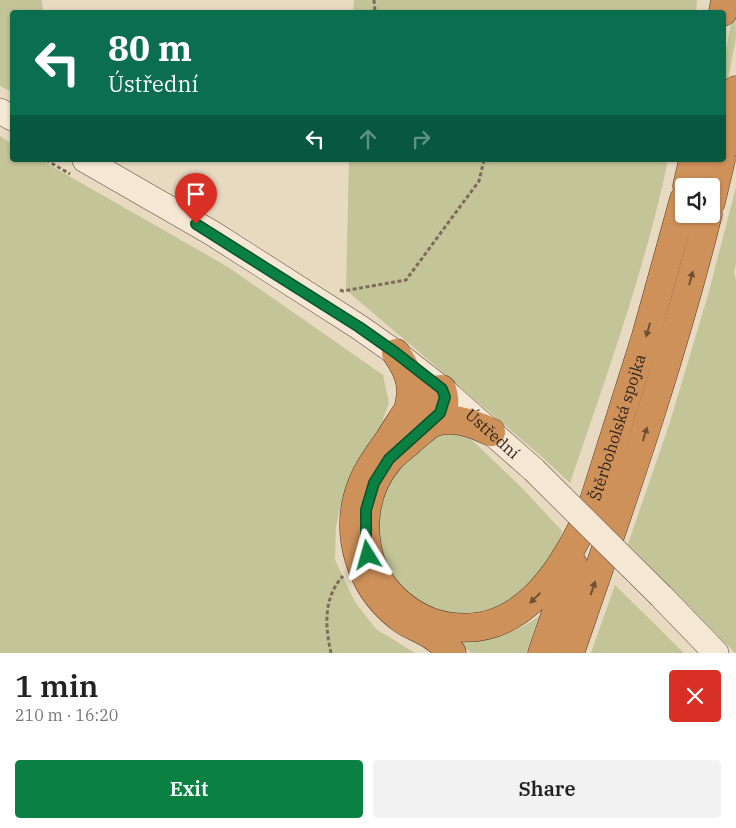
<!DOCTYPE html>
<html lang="en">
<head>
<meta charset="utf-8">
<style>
  :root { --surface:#fff; --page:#f2f2f2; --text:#222; --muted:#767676; --accent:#0b8043 }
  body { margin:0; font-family:"IBM Plex Serif",serif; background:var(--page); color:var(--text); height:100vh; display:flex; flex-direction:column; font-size:19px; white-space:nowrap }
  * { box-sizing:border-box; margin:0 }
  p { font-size:16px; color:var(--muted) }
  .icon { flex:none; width:28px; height:28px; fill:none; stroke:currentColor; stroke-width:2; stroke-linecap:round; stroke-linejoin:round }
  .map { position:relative; height:653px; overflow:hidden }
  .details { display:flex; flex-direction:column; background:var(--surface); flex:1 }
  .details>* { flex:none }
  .hud { position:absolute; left:10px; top:10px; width:716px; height:152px; border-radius:5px; box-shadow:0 1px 4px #0004; background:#0b6e4f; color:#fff; overflow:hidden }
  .buttons { position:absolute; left:675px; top:178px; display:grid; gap:10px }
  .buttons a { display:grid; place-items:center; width:45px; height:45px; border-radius:5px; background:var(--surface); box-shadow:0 1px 4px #0004; font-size:25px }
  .pin { position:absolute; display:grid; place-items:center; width:42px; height:42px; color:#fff; margin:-51px -21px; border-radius:50% 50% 50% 0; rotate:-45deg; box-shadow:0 0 5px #0007 }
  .pin .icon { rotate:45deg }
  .me { position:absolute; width:55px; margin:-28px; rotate:352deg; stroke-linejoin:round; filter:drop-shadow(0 0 4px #0008) }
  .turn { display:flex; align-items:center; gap:18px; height:105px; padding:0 15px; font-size:22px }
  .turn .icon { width:65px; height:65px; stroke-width:2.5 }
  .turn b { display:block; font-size:35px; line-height:42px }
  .lanes { display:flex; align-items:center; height:48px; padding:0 15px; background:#0003; justify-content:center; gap:25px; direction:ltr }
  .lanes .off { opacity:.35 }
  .round { display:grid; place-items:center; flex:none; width:52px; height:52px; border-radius:5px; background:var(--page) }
  .head { display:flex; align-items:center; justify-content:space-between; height:85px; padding:0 15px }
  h1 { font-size:30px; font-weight:600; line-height:38px }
  .cta { display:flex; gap:10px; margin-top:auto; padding:10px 15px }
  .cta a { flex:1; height:58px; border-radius:5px; background:var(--accent); color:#fff; font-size:20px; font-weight:600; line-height:58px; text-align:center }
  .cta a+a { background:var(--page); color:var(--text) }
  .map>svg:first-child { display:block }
  .green { fill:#c3c497 }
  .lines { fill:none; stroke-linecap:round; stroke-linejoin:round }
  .secondary-casing { stroke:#614c3e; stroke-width:26 }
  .highway-casing { stroke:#4d3a2f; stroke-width:29 }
  .path { stroke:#7f6b5b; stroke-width:3; stroke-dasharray:4 2.5; stroke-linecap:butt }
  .secondary { stroke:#f4e7d3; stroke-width:25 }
  .highway { stroke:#cf915a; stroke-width:28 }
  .secondary-bridge-casing { stroke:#614c3e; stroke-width:26; stroke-linecap:butt }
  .secondary-bridge { stroke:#f4e7d3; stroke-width:25 }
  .oneway { fill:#705035 }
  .route-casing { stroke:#07532c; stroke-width:12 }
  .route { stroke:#0b8043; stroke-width:9 }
  .labels { text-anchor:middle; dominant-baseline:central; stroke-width:4.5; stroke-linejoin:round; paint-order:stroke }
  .street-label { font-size:16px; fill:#31251d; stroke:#f0e4d0 }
</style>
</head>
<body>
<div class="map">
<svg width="736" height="653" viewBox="0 0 736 653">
  <rect width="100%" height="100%" fill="#e8d9c1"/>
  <path class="green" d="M0,0H42L43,12H12V92L0,86Z
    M354,0H697L696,12H353Z
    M735,0L736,38L724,100V62Z
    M0,136L12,144V160H41L228,267L383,375L389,403L378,433L353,472L343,496L336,527L335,560L355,602L376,629L415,653H0Z
    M349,160H668C645,270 606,377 570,483L541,456L346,290Z
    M736,187V264L734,272L736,280V653H735L628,544L669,425L708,295Z
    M451,433L461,435L473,441L523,489L562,531L553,558L530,592L478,618L427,612L388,577L373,529L388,474L433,438L440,435Z
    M615,585L684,653H591Z
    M539,616L526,653H471L461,643C490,642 516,633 539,616Z"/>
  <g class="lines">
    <defs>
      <g id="secondary">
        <path d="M0,111L12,118"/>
        <path id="s1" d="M85,160L212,233L359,327L396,353L442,389L534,470"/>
        <path d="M661,596L716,653"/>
      </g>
      <g id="highway">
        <path d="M723,12L725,0"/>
        <path d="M724,148L736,90"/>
        <path d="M687,186L693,160"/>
        <path d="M711,202L721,160"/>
        <path d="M396,353C410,373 415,388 407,413"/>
        <path d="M426,426C448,414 470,422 491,432"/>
        <path id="s2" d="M590,513L646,336L684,199"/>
        <path d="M452,653C444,644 433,635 422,630C414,626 406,623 399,617C359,586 343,531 362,484C368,467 380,453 390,438C403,418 415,390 442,389C444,396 446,404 442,411C436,421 418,433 409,442C402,448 395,453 389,460C363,490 359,534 374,570C385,594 407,613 431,622C520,651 568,564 596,497"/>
        <path d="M542,653L573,564"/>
        <path d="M570,653C620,508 671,363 708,214"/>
      </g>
    </defs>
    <use href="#secondary" class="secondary-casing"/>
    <use href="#highway" class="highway-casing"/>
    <path class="path" d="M374,0L375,12
      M46,160L70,174
      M340,290L343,291L406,280L479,181L484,160
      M331,653C325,626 323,598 343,576"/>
    <use href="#secondary" class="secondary"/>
    <use href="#highway" class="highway"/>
    <defs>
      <path id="secondary-bridge" d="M534,470L661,596"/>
    </defs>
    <use href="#secondary-bridge" class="secondary-bridge-casing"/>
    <use href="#secondary-bridge" class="secondary-bridge"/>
  </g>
  <defs><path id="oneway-solid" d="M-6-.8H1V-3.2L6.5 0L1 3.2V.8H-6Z" transform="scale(1.25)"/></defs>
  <g class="oneway">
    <use href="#oneway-solid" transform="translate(691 278) rotate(-75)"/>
    <use href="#oneway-solid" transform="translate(648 330) rotate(106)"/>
    <use href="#oneway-solid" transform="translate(645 434) rotate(-73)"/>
    <use href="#oneway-solid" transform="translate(593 588) rotate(-71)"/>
    <use href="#oneway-solid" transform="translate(535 598) rotate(136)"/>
  </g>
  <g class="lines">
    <defs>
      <path id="route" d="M196,224L359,327L396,353L442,389L445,397L440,413L389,459L374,483L366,510V540L368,555"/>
    </defs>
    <use href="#route" class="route-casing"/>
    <use href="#route" class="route"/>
  </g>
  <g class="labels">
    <g class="street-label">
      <text stroke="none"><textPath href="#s2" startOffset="90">Štěrboholská spojka</textPath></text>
      <text stroke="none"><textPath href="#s1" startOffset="492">Ústřední</textPath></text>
    </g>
  </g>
</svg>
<div class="buttons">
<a><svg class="icon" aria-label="sound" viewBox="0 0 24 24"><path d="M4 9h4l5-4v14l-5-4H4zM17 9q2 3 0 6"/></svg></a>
</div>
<div class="pin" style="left:196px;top:224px;background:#d93025"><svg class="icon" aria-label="arrive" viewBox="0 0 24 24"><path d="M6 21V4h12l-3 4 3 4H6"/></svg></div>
<svg class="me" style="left:368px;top:555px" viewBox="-20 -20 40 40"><path d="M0-17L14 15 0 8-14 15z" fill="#0b8043" stroke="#fff" stroke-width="4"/></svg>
<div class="hud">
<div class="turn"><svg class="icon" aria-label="left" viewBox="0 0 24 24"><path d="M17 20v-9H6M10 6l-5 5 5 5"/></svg><div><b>80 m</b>Ústřední</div></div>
<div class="lanes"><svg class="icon" aria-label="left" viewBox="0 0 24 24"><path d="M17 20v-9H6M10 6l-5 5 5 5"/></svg><svg class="icon off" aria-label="ahead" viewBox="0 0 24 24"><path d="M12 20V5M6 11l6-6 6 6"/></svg><svg class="icon off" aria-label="right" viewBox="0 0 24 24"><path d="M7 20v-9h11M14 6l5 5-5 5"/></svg></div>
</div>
</div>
<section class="details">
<div class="head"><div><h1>1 min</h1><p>210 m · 16:20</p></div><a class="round" style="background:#d93025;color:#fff"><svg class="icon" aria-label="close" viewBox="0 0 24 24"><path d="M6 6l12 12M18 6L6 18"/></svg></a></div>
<div class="cta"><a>Exit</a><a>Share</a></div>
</section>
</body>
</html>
